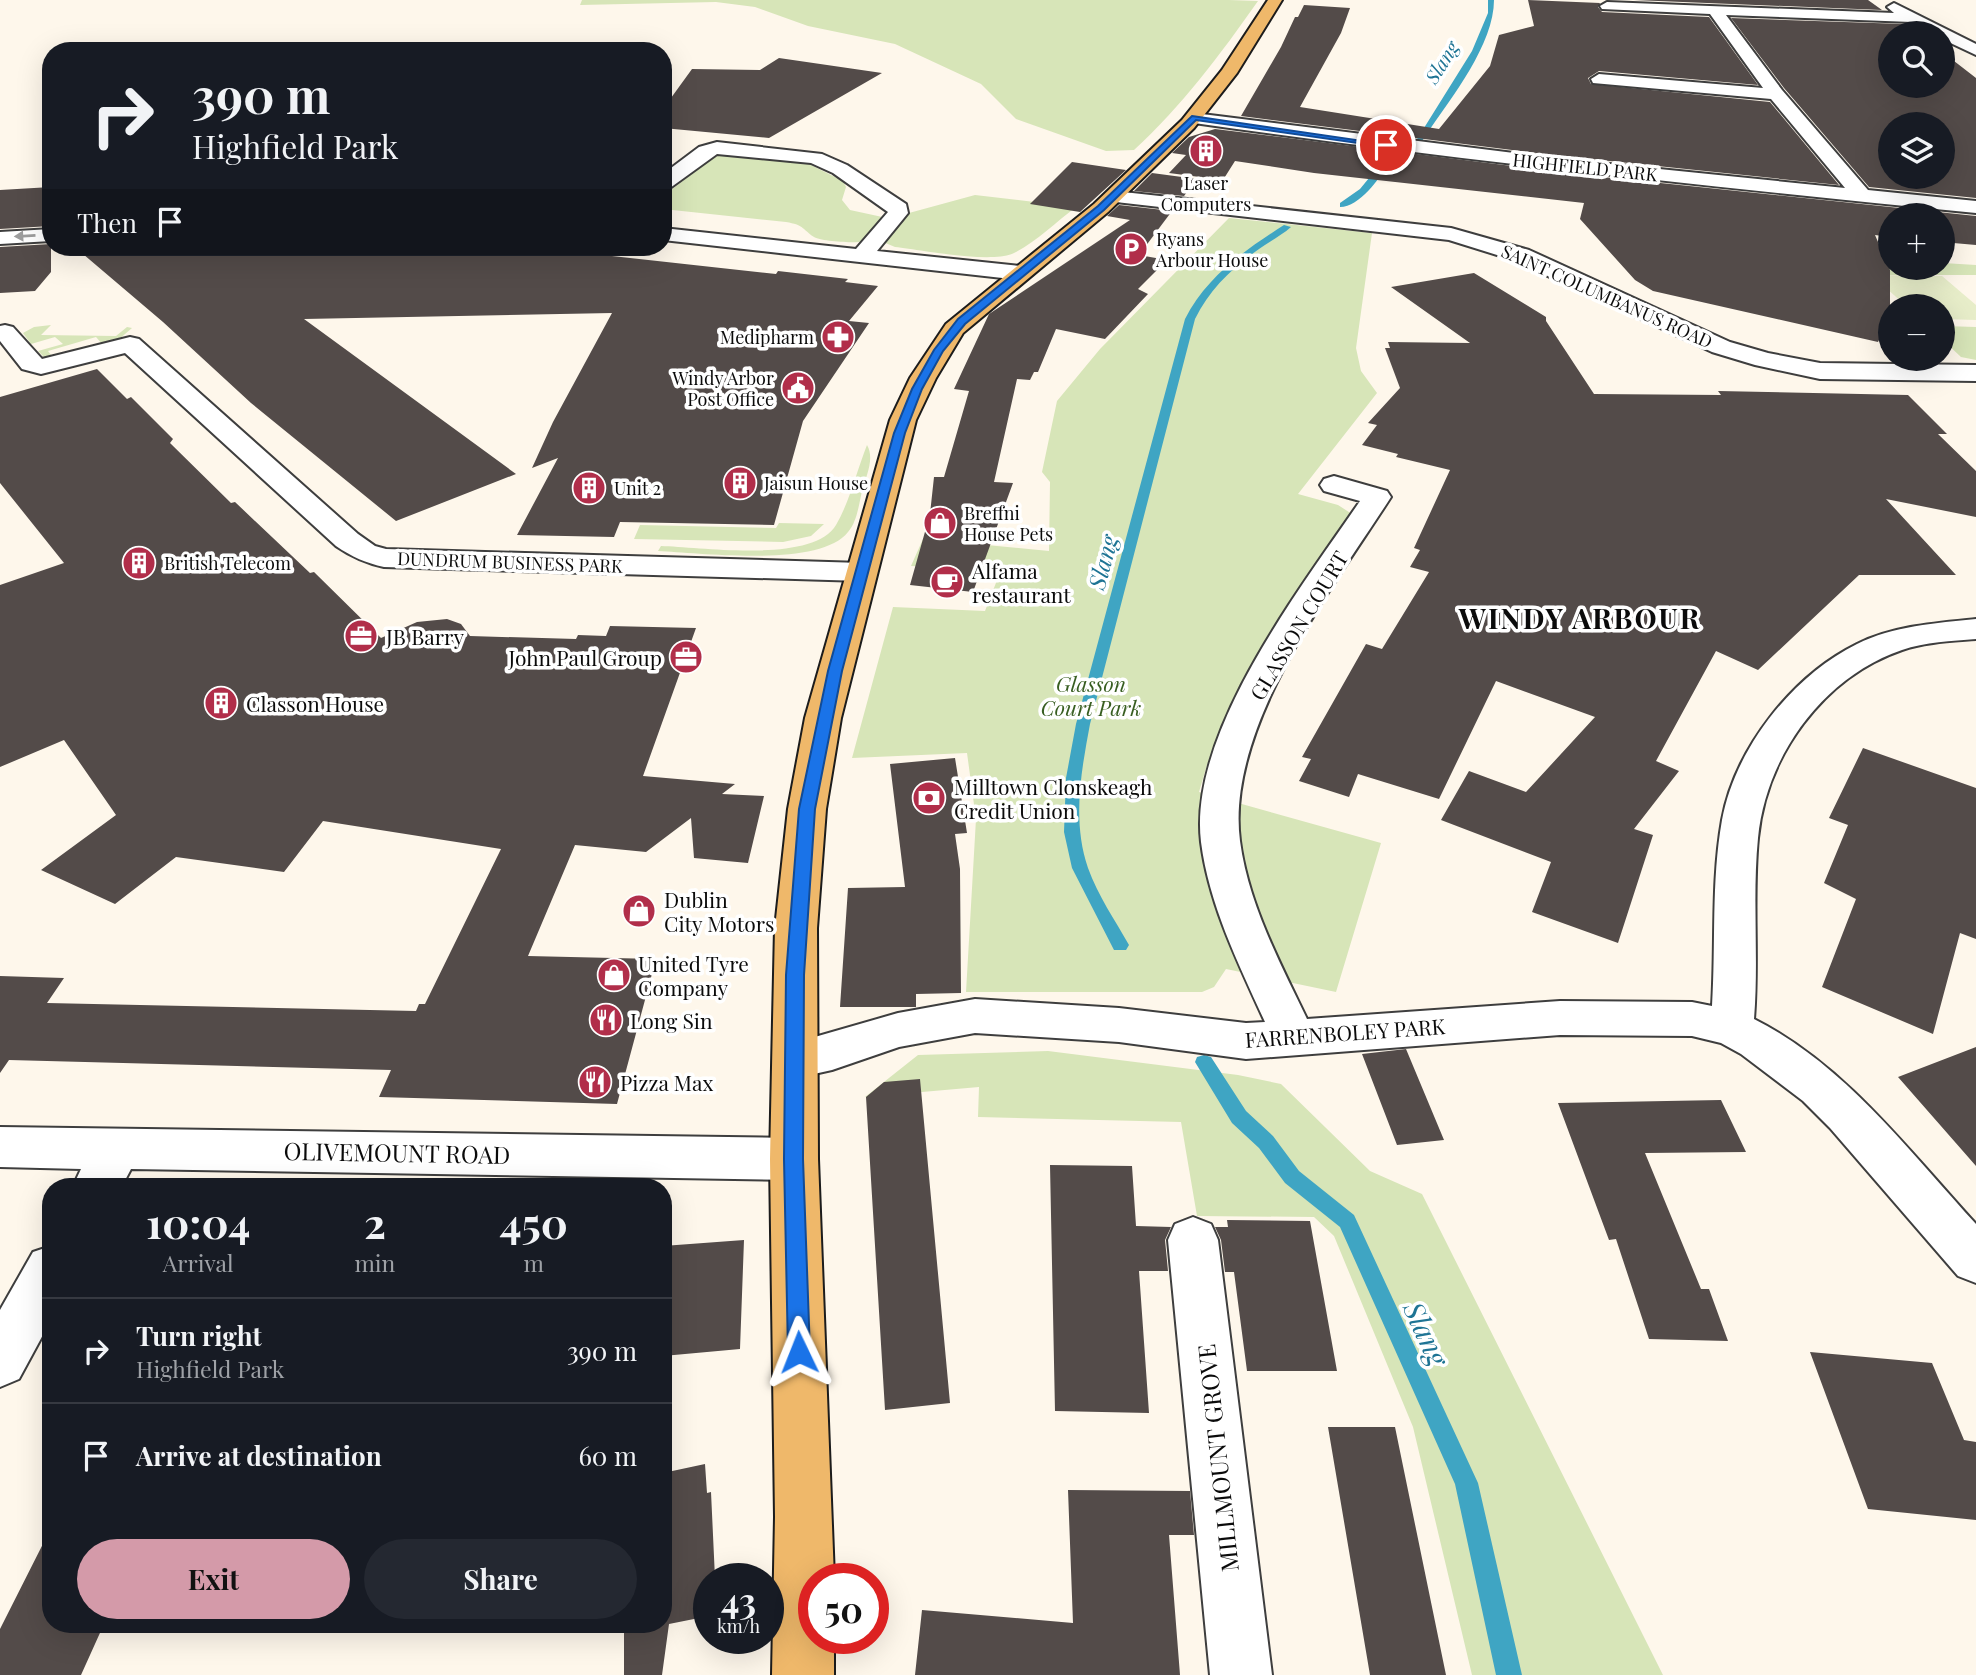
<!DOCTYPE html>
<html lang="en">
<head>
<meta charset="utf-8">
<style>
  :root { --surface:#171b24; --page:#242831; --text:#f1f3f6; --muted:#9ea1a6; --line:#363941; --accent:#d49aa9 }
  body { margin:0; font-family:"Playfair Display",serif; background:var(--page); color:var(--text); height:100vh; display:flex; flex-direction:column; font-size:26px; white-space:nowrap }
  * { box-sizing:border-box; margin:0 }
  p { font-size:23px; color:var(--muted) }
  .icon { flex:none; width:38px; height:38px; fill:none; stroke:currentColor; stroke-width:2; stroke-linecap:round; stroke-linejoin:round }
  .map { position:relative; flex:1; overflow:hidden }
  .sheet { position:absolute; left:42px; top:1178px; width:630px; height:455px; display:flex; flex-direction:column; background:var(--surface); border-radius:28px; box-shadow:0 7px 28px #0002 }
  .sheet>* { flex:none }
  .top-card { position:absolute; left:42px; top:42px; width:630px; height:214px; border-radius:28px; box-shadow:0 7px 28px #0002; background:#171b24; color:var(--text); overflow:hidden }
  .tools { position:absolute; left:1878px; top:21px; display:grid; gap:14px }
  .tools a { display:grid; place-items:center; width:77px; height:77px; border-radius:50%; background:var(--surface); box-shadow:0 7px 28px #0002; font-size:35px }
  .speed { position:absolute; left:693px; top:1563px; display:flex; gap:14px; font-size:35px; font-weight:700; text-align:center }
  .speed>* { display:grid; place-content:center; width:91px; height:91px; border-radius:50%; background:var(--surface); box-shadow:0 7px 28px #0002; line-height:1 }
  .speed small { font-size:18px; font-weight:400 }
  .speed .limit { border:10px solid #d22; background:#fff; color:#111 }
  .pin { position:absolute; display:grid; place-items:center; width:60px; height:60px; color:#fff; margin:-30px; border:4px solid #fff; border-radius:50%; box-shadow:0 2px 7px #0007 }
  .me { position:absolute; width:77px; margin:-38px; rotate:358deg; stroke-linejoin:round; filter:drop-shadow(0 0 5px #0008) }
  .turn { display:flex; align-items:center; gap:24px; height:147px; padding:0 35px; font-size:32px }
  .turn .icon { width:91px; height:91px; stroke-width:2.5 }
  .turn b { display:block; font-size:49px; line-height:60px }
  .then { display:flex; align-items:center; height:66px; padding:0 35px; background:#0003; gap:14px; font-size:26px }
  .eta { display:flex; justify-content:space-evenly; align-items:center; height:119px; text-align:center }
  .eta b { font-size:42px; font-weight:700; line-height:49px }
  .action { display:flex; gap:14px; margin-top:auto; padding:14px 35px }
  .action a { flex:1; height:80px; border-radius:42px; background:var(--accent); color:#111; font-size:28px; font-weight:700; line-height:80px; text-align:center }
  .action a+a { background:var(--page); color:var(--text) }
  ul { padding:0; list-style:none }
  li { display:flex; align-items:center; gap:21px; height:105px; padding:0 35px; border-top:2px solid var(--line) }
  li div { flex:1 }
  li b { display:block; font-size:26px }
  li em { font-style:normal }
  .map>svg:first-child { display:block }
  .green { fill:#d7e5b8 }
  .pitch { fill:#e7edc9 }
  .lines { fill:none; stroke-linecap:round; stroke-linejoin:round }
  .stream { fill:#3fa5c3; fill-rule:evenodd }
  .building { fill:#534b49; fill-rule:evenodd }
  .minor-casing { stroke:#3e3e3e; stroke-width:4 }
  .major-casing { stroke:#1c1c1c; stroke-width:4 }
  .minor { fill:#fff; fill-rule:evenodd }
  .major { fill:#efb86a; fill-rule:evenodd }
  .oneway { fill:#9d9d9d }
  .route { fill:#1a73e8; stroke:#114b97; stroke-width:2 }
  .labels { text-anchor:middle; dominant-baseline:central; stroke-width:7; stroke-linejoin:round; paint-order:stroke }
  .far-street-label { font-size:18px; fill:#0b0b0b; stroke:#fff }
  .far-poi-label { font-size:18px; fill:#0b0b0b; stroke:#fff; text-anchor:start }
  .far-water-label { font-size:19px; font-style:italic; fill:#1e7494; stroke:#fff }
  .poi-label { font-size:21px; fill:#0b0b0b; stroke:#fff; text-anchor:start }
  .street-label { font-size:21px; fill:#0b0b0b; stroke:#fff }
  .park-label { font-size:21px; font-style:italic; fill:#385e21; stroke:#fff }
  .water-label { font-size:23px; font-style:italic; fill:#1e7494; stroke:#fff }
  .near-street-label { font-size:24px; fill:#0b0b0b; stroke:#fff }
  .district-label { font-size:28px; font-weight:bold; letter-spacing:2px; fill:#0b0b0b; stroke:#fff }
  .near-water-label { font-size:28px; font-style:italic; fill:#1e7494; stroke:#fff }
</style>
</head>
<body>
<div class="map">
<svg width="1976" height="1675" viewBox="0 0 1976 1675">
  <rect width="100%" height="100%" fill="#fef7eb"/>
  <path class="green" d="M582,0H1229L1258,1C1220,55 1182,106 1134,150L1106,151L1016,119L981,84L895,44L808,26L755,7L716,2L580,5Z
    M728,153L805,162L843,181L846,187L842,200L850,210L887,218C881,224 872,237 863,241C856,244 820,241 814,237C801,228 804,225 786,222L663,209V196L714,157Z
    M975,195L1076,207C1056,222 1036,242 1014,253C992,264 922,250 895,247L883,242L909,213Z
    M1229,218L1372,233L1356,348L1361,371L1377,393L1298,494L1338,505L1352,514L1244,691L1207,765L1199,792L1381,843L1336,992L1226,969L1214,987L1202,992H966L976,819L967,753L852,758L893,607L985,611L1001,570L911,566L923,539L1049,551L1050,482L1042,472L1057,401L1100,349Z
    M1827,253L1890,258V268H1942L1943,263L1976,265V275H1871L1890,294H1871Z
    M51,325L41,335L116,336L127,327L132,328L118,340L103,345L96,337L48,351L54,359H46L38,351L63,344L55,337L31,344L23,333L34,327Z
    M1943,326L1976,327V360L1961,357L1943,340Z
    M867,445C875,459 866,476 862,491C859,504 857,522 848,532C820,568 702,553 658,551L661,546C701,547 813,564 836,525C850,501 857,470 867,445Z
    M779,523L824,524L811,536L783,542L634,539L640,525L776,528Z
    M1048,1051L1238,1075L1281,1084L1370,1171L1422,1194L1663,1675H1472L1413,1427L1334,1236L1314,1217L1197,1216L1181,1122L978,1117L979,1087L865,1097L918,1055Z"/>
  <path class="pitch" d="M1872,275L1942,276L1976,305V320L1943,319L1942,306H1906Z"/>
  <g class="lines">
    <path class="stream" d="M1488,0H1494C1494,44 1452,97 1428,132L1420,144H1414L1472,51L1488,13Z
      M1383,161L1390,163C1379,178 1360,207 1340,207V203L1360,189Z
      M1284,225L1291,227C1282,235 1269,242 1259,249C1232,268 1210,289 1195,319L1090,724C1081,772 1072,821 1088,868C1098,896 1115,920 1129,945L1126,950H1114L1072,868L1064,832L1066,778L1076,724L1185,319C1207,276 1244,251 1284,225Z
      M1204,1055L1211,1057L1246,1111L1273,1136L1299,1171L1354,1215L1478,1483L1522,1675H1496L1455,1484L1340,1227L1285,1183L1259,1148L1232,1123L1195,1062L1197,1057Z"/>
  </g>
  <path class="building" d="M1528,0L1600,3L1598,7L1602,12L1709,17L1758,85L1599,71L1588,78L1591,84L1770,102L1839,185L1561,156L1241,116L1281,47L1295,17H1298L1304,5L1350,8L1341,33L1300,107L1439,129L1490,66L1499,35L1534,26Z
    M1634,0H1868L1882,10Z
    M1731,18L1903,24L1916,33H1890V86H1942V52L1945,54L1976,78V198L1869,187L1784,88ZM1890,124H1942V177H1890Z
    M779,58L882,73L769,138L663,128V109L692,69L760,70Z
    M1215,129L1584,175L1976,216V245L1942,242V215H1890V237L1875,235L1890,270V318L1878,342L1653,291L1635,280L1580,219L1584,203L1314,173L1235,161L1223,180L1169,173L1186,155L1172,153L1189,137Z
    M1072,162L1126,170L1080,212L1030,204Z
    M1152,173L1197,179L1184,196L1134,191Z
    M51,187V226L0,229V190Z
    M1119,205L1172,211L1139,255L1167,260L1138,289L1148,294L1105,339L1056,329L1038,372H1034L1030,380L1017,379L994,482L1013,483L973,592L910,585L930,514L934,477H944L969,391L954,389L989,314L1130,220L1107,216Z
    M51,244V272L35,291L0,293V247Z
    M203,247H530L776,274L778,271L848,279L845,282L878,286L849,321L869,323L803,421L774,525L620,522L614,537L517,535L558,458L532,468L553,422L612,313L304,319L516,474L396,521L251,403L163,322L83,254Z
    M1474,273L1546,317V321L1594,394L1721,395L1718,391L1908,395L1947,434H1938L1976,471V517L1886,499L1956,575H1859L1758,670L1716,651L1656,761L1679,771L1634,829L1653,835L1618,943L1532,912L1551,862L1441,820L1469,771L1526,792L1595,717L1496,681L1439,799L1358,774L1349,797L1299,781L1311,759L1302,757L1366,644L1382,649L1429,572L1410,567L1420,550L1414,548L1450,470L1396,457L1398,454L1362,445L1377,425L1368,423L1400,388L1385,348H1390L1388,342L1470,343L1391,287Z
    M97,369L127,399L131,397L173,439L170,443L231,503L235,502L310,573L314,572L381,638L417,622L447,619L461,624L470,636L576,639L578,635L606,636L610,626L696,628L643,776L735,784L722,794L764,796L748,863L694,858L691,818L646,852L575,845L528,956L656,959L617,1104L379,1097L391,1070L9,1060L0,1073V976L64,978L47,1003L416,1011L419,1004H425L501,849L323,821L284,872L176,857L115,904L41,870L116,815L64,740L0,767V585L64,563L0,483V397Z
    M1863,748L1976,788V939L1960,933L1933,1034L1822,987L1856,899L1824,883L1848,825L1829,818Z
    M955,758L967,833L955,834L960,869L961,993L916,994V1007H840L848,888L905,887L890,764Z
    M1976,1047V1166L1898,1077Z
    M1406,1049L1444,1140L1397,1145L1362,1054Z
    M920,1079L950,1403L885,1410L866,1097L884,1082Z
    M1721,1100L1746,1152L1645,1153L1701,1289H1709L1728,1341L1649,1339L1616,1239L1609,1240L1558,1103Z
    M1050,1165L1132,1166L1136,1226L1171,1227L1165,1240L1168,1271H1139L1149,1413L1055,1411Z
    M1227,1220L1310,1221L1337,1371H1247L1234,1272H1225L1221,1240L1215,1227H1228Z
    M744,1240L740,1349L663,1356V1246Z
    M1810,1352L1932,1363L1964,1440L1976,1442V1520L1868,1509Z
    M1328,1427H1395L1446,1675H1370Z
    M705,1464L707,1493L711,1492L715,1578H709V1616L669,1624L662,1675H624V1624H663V1473Z
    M1068,1490L1190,1491L1194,1535H1169L1180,1675H915L922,1610L1073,1623Z
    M51,1528V1624H104L81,1675H0V1629Z"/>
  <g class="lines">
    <defs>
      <path id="minor" d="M1607,2L1894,13L1887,7L1894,3L1976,44V55L1942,39V33H1932L1912,22L1726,15L1782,90L1868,190L1976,201V213C1715,187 1454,160 1194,123L1185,118L1194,113L1561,159L1845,188L1771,99L1593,83L1591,79L1599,74L1763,88L1710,14L1602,9L1600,6Z
        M717,142L822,154L847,165L906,204L908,213L877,251L1020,266L1028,268L1031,273L1028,278L1020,280L663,240V228L856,249L888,212L833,173L811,163L717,154L670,188L663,190V174L699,147Z
        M1114,191L1451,228L1529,250L1730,342L1768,353L1820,363L1976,365V381L1820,379L1755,365L1712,352L1513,260L1449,240L1107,201L1104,197L1107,193Z
        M51,229V241L0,244V232Z
        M5,325L13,327L42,359L130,337L139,339L358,534L375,546L386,549L862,563L873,565L877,572L873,579L862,581L384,567C366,563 352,557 336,546L125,353L41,374L22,369L0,341V326Z
        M1334,476L1387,491L1391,497C1333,587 1225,728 1240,841C1248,903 1280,963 1307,1019L1560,1001L1692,1002L1712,1006C1716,944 1711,882 1722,820C1735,749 1792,676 1857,644C1893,626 1936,623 1976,619V639C1952,641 1925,642 1902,650C1823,677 1766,756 1758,838C1752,898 1759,959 1754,1019C1844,1064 1909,1151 1976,1224V1283L1958,1276L1830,1128L1803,1101L1741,1054L1721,1043L1692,1036L1560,1035L1246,1059L1119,1042L975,1033L899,1047L832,1070L796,1078L780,1073L774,1060L780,1047L898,1013L975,999L1119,1008L1246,1023L1265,1022C1239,965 1209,905 1201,842C1188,732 1301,588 1360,501L1324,491L1320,485L1324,479Z
        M0,1127L794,1138L811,1144L818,1159L811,1174L794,1180L131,1169L122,1186H73L81,1169L0,1167Z
        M1193,1217L1211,1224L1218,1240L1272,1675H1210L1168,1240L1175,1224Z
        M51,1246V1320L19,1379L0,1387V1310L33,1252Z"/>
      <path id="major" d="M1268,0H1282L1237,73L1194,128L1108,212L963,333L936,378L916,420L841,718L826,809L817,928L818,1159L834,1578H814V1638H834V1675H772L775,1517L770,1159L775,928L788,809L805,718L890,420L910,378L946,324L1094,204L1182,120L1222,70Z"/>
    </defs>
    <use href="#minor" class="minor-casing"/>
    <use href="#major" class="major-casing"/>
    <use href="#minor" class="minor"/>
    <use href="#major" class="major"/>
  </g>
  <defs><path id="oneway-solid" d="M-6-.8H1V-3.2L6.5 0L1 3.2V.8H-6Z" transform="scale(1.75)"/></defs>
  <use class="oneway" href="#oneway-solid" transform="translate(25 236) rotate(177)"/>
  <path class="route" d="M1192,116L1390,145L1386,147L1196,120L1104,210L965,324L943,351L922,389L905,433L842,671L815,809L804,975L803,1159L810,1352L807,1359L799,1362L791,1359L788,1352L784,1159L786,975L799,809L828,671L894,433L912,389L934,350L958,319L1098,206Z"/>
  <defs>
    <symbol id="building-disc" viewBox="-11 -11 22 22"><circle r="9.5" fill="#b12e4a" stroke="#fff"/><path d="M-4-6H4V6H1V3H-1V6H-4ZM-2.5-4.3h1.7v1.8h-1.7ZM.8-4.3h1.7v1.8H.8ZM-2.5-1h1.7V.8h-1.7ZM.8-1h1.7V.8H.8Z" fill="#fff"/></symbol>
    <symbol id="parking-disc" viewBox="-11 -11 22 22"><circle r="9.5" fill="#b12e4a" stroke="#fff"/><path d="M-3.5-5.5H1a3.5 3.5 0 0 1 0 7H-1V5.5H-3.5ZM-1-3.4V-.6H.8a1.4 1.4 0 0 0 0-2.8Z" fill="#fff"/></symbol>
    <symbol id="pharmacy-disc" viewBox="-11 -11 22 22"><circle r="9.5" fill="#b12e4a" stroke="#fff"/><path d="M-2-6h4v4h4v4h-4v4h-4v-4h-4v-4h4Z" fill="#fff"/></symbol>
    <symbol id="civic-disc" viewBox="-11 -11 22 22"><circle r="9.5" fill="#b12e4a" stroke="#fff"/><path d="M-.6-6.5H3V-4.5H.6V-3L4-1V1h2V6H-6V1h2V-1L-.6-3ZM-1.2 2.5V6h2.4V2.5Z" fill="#fff"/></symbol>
    <symbol id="shop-disc" viewBox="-11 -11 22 22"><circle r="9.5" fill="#b12e4a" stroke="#fff"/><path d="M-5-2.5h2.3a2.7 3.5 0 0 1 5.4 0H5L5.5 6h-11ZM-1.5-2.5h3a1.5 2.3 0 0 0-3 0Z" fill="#fff"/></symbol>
    <symbol id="cafe-disc" viewBox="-11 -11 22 22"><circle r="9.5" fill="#b12e4a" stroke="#fff"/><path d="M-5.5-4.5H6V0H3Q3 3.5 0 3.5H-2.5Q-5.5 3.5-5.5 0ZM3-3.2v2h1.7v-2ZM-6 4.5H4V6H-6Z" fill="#fff"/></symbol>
    <symbol id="office-disc" viewBox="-11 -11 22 22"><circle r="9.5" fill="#b12e4a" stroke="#fff"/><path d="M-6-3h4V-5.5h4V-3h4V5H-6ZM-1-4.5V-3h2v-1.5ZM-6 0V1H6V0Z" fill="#fff"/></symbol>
    <symbol id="bank-disc" viewBox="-11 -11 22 22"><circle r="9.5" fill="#b12e4a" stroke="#fff"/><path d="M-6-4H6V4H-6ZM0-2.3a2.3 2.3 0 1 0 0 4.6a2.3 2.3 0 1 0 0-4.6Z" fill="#fff"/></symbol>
    <symbol id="restaurant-disc" viewBox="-11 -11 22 22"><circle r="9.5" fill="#b12e4a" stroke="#fff"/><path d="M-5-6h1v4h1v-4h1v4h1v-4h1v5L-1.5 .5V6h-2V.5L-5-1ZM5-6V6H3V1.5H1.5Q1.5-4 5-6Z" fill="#fff"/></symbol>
  </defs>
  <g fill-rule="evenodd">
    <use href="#building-disc" x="1187" y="132" width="38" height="38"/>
    <use href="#parking-disc" x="1112" y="230" width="38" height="38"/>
    <use href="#pharmacy-disc" x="819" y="318" width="38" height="38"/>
    <use href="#civic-disc" x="779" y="369" width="38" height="38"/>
    <use href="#building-disc" x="721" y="464" width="38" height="38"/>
    <use href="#building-disc" x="570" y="469" width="38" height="38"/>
    <use href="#shop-disc" x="921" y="504" width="38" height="38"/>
    <use href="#building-disc" x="120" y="544" width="38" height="38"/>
    <use href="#cafe-disc" x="928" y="563" width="38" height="38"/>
    <use href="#office-disc" x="342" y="617" width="38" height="38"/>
    <use href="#office-disc" x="667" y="638" width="38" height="38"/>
    <use href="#building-disc" x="202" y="684" width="38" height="38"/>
    <use href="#bank-disc" x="910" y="779" width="38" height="38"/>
    <use href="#shop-disc" x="620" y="892" width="38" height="38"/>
    <use href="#shop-disc" x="595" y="956" width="38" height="38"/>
    <use href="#restaurant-disc" x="587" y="1001" width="38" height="38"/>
    <use href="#restaurant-disc" x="576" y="1063" width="38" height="38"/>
  </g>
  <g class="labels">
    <g class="far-street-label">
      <text transform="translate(1585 167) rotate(6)">HIGHFIELD PARK</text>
      <text transform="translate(1607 296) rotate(24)">SAINT COLUMBANUS ROAD</text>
      <text transform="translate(510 562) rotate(2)">DUNDRUM BUSINESS PARK</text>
    </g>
    <g class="far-poi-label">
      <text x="1206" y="183" text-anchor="middle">Laser<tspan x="1206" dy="21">Computers</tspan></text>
      <text x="1156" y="239">Ryans<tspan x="1156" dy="21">Arbour House</tspan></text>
      <text x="814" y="337" text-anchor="end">Medipharm</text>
      <text x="774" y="378" text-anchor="end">Windy Arbor<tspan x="774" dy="21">Post Office</tspan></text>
      <text x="764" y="483">Jaisun House</text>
      <text x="614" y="488">Unit 2</text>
      <text x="964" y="513">Breffni<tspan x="964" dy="21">House Pets</tspan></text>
      <text x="164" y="563">British Telecom</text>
    </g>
    <g class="far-water-label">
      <text transform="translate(1441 62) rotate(-58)">Slang</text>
    </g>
    <g class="poi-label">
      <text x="972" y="570">Alfama<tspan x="972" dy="24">restaurant</tspan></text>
      <text x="386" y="636">JB Barry</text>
      <text x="662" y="657" text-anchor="end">John Paul Group</text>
      <text x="246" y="703">Classon House</text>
      <text x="954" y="786">Milltown Clonskeagh<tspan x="954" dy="24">Credit Union</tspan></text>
      <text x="664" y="899">Dublin<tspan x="664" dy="24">City Motors</tspan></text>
      <text x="638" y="963">United Tyre<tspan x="638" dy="24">Company</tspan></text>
      <text x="630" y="1020">Long Sin</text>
      <text x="620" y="1082">Pizza Max</text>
    </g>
    <g class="street-label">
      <text transform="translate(1298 625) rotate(-59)">GLASSON COURT</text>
      <text transform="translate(1345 1032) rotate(-4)">FARRENBOLEY PARK</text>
    </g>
    <g class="park-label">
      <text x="1091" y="683">Glasson<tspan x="1091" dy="24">Court Park</tspan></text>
    </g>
    <g class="water-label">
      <text transform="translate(1102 562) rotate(-75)">Slang</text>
    </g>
    <g class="near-street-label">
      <text transform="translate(397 1152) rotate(1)">OLIVEMOUNT ROAD</text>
      <text transform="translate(1217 1458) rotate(-96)">MILLMOUNT GROVE</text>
    </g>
    <g class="district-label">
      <text x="1580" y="617">WINDY ARBOUR</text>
    </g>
    <g class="near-water-label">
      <text transform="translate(1427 1333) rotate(65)">Slang</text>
    </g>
  </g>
</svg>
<div class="tools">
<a><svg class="icon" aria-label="search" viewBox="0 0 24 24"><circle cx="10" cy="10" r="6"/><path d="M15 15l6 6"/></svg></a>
<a><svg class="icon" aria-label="layers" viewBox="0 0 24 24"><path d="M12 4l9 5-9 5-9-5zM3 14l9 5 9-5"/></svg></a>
<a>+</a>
<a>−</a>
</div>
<div class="speed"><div>43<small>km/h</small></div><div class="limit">50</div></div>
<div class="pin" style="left:1386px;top:145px;background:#d93025"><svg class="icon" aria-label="arrive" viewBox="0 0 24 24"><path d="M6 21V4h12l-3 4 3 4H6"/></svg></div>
<svg class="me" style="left:799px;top:1352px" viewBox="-20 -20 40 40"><path d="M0-17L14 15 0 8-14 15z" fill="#1a73e8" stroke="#fff" stroke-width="4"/></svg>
<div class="top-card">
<div class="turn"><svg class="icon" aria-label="right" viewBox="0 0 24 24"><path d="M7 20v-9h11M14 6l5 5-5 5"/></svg><div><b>390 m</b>Highfield Park</div></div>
<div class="then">Then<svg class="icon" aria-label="arrive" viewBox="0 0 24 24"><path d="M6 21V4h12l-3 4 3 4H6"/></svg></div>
</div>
<section class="sheet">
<div class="eta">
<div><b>10:04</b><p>Arrival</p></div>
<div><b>2</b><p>min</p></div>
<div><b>450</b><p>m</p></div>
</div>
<ul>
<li><svg class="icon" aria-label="right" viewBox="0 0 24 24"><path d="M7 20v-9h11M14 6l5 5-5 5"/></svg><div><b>Turn right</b><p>Highfield Park</p></div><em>390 m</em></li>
<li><svg class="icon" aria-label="arrive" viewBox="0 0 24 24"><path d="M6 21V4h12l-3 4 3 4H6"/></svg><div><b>Arrive at destination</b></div><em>60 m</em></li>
</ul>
<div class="action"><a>Exit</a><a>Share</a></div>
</section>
</div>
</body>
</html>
